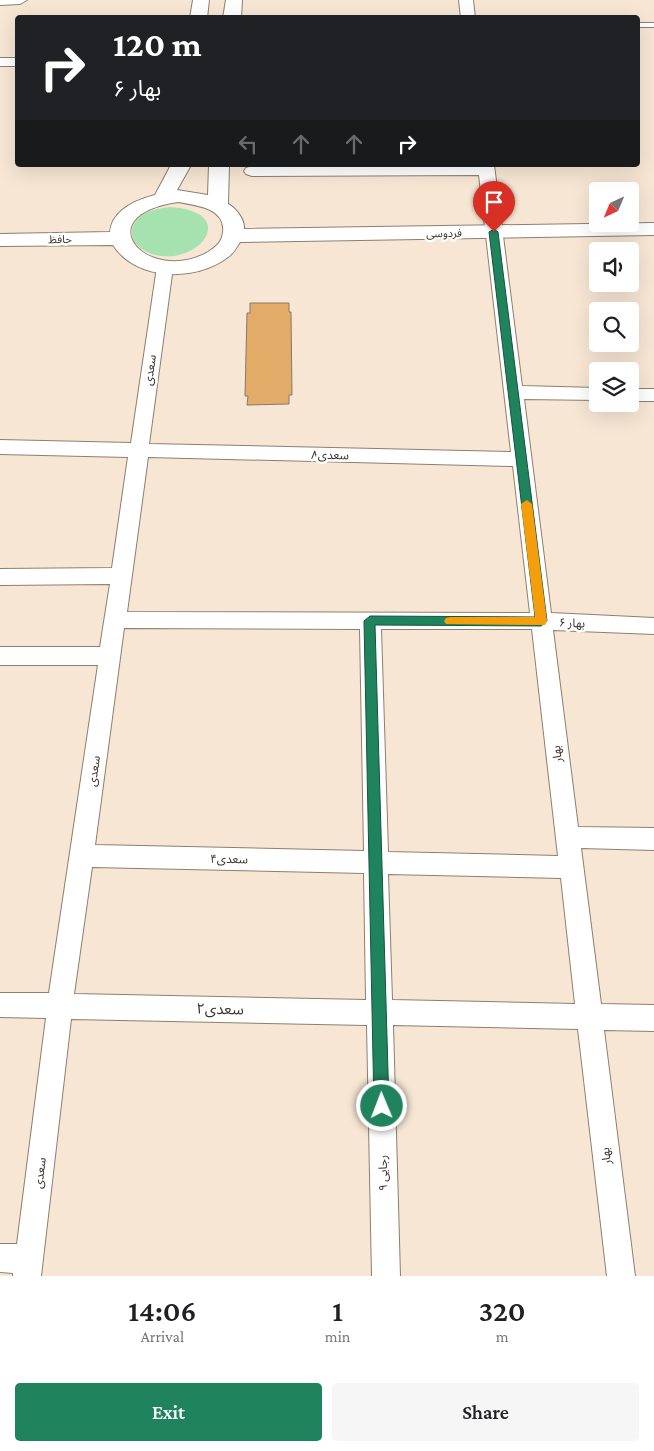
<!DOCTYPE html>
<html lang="en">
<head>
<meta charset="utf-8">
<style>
  :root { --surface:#fff; --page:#f6f6f6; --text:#202124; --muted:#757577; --accent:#1f835d }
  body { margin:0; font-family:"Crimson Pro","Noto Sans Arabic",serif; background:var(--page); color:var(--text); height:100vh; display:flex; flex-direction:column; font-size:19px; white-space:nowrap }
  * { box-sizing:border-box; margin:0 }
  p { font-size:16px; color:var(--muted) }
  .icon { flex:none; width:28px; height:28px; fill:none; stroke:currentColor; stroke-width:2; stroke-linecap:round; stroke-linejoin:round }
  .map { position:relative; height:1276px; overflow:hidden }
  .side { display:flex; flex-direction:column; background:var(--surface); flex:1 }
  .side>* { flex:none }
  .guide { position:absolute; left:15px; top:15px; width:625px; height:152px; border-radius:5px; box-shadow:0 5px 20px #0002; background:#202124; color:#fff; overflow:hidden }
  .needle { width:32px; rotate:224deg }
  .fabs { position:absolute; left:589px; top:182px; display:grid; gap:10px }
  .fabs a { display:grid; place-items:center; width:50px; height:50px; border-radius:5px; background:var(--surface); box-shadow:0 5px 20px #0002; font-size:25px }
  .pin { position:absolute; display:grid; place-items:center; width:42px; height:42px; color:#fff; margin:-51px -21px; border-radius:50% 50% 50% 0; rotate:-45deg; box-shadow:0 0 5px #0007 }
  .pin .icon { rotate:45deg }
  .me { position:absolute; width:55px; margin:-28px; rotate:359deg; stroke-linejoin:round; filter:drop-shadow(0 0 4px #0008) }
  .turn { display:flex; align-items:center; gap:18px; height:105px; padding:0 15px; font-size:22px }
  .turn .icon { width:65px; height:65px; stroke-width:2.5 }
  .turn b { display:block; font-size:35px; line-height:42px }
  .lanes { display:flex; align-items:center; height:48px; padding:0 15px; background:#0003; justify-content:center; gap:25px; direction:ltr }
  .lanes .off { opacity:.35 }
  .eta { display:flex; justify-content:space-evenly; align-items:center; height:85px; text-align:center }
  .eta b { font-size:30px; font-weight:600; line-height:35px }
  .primary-button { display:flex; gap:10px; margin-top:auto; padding:10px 15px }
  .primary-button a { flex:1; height:58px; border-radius:5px; background:var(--accent); color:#fff; font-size:20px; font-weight:600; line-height:58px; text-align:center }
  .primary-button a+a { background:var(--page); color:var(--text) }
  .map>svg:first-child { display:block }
  .green { fill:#a6e2af }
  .building { fill:#e3ab68; stroke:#877969 }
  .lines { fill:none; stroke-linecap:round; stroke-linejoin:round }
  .service-casing { stroke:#8d7f6f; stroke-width:2 }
  .minor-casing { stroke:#8d7f6f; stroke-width:2 }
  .tertiary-casing { stroke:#8d7f6f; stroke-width:2 }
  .service { fill:#fff; fill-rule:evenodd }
  .minor { fill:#fff; fill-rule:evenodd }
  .tertiary { fill:#fff; fill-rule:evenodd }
  .route { fill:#1f835d; stroke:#14553c }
  .slow { fill:#f59e0b }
  .labels { text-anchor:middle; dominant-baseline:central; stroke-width:5; stroke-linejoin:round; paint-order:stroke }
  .far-street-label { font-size:11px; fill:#38322b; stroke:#fff }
  .street-label { font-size:12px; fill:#38322b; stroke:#fff }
  .near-street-label { font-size:15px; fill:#38322b; stroke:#fff }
</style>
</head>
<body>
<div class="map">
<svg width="654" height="1276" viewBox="0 0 654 1276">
  <rect width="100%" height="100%" fill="#f7e6d4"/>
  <path class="green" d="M170,207C245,212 194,273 147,252C126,242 127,222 148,212C155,209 162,208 170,207Z"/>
  <path class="building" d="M250,303H289V312H291L292,395H289V404L247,405L248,396H245L247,313H250Z"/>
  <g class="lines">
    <defs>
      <path id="service" d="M638,23H654V27H638Z"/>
      <path id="minor" d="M0,0H27L20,4L0,5Z
        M459,0H473L475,18H461Z
        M0,58H18V66H0Z
        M494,165L522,386L598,388V400L524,399L551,613L654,618V634L553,630L578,827L654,828V850L581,848L601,1004L654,1005V1031L604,1030L635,1276H607L578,1029L393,1025L400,1276H372L367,1025L71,1019L41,1276H13V1273L0,1272V1244H17L46,1018L0,1017V993H49L98,665H0V647H100L110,584L0,585V569L112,568L128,457L0,454V440L131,443L157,267L159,263L165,262L171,263L173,267L149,444L511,452L479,175L252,176L246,174L244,171L246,168L252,166ZM148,457L513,466L530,613L127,612ZM124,628L360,629L364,851L95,845ZM381,629H532L558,856L388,852ZM92,867L364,873L366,1000L74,994ZM388,874L561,878L575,1004L392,1000Z
        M630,389H654V401H630Z"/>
      <path id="tertiary" d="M193,0H209L207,18H190Z
        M226,0H242L241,18H223Z
        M171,165H191L177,190L208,195L209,165H229L228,204C236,208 245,220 244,229L654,223V235L240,242C237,247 233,254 228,257C196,282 136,281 113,245L0,246V234L110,232C112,210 136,200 155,195ZM178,202C195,205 226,208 223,232C222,242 216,247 208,252C148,286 84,216 178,202Z"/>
    </defs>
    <use href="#service" class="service-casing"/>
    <use href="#minor" class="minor-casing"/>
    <use href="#tertiary" class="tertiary-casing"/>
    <use href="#service" class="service"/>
    <use href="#minor" class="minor"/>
    <use href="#tertiary" class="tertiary"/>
  </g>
  <path class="route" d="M494,229L498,232L547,621L541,626L375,625L389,1106L387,1111L382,1113L376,1111L374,1106L364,621L370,616L535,617L489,232Z"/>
  <path class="slow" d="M527,500L532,504L547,621L545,625L446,624L444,621L446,618L450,617H535L521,504Z"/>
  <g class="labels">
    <g class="far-street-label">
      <text transform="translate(444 233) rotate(-1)">فردوسی</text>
      <text transform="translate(60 239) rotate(-1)">حافظ</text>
    </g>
    <g class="street-label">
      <text transform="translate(150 370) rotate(-82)">سعدی</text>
      <text transform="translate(330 455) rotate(1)">سعدی۸</text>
      <text transform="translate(572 623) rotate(2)">بهار ۶</text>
      <text transform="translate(557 754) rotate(-97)">بهار</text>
      <text transform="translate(94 771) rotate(-82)">سعدی</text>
      <text transform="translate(229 859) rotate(1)">سعدی۴</text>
      <text transform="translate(606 1156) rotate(-97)">بهار</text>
      <text transform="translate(40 1173) rotate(-83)">سعدی</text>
      <text transform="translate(383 1173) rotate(-91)">رجایی ۹</text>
    </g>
    <g class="near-street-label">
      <text transform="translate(220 1009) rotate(1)">سعدی۲</text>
    </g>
  </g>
</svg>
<div class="fabs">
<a><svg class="needle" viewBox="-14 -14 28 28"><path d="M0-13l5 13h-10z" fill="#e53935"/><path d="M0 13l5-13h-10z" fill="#757577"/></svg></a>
<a><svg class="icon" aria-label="sound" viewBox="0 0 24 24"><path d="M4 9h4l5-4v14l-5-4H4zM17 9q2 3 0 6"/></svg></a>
<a><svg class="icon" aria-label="search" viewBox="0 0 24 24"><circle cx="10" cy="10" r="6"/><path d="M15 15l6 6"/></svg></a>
<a><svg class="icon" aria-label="layers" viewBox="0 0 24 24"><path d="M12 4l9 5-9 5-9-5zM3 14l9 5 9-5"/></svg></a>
</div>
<div class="pin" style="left:494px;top:232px;background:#d93025"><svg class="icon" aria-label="arrive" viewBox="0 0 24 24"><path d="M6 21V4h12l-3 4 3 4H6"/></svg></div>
<svg class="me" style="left:382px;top:1106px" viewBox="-20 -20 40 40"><circle r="17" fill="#1f835d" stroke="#fff" stroke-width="3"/><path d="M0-11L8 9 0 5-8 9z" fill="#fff"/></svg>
<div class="guide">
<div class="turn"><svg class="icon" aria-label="right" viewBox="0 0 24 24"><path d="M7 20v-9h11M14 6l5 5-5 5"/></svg><div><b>120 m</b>بهار ۶</div></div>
<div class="lanes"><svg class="icon off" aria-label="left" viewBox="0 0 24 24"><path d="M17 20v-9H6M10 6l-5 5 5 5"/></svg><svg class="icon off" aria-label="ahead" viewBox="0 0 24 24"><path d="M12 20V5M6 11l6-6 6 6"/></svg><svg class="icon off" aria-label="ahead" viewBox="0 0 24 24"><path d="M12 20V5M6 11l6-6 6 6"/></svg><svg class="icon" aria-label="right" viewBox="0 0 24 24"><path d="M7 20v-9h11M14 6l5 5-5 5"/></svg></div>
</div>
</div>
<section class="side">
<div class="eta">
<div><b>14:06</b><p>Arrival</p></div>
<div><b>1</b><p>min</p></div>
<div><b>320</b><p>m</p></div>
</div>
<div class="primary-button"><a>Exit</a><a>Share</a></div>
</section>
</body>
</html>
